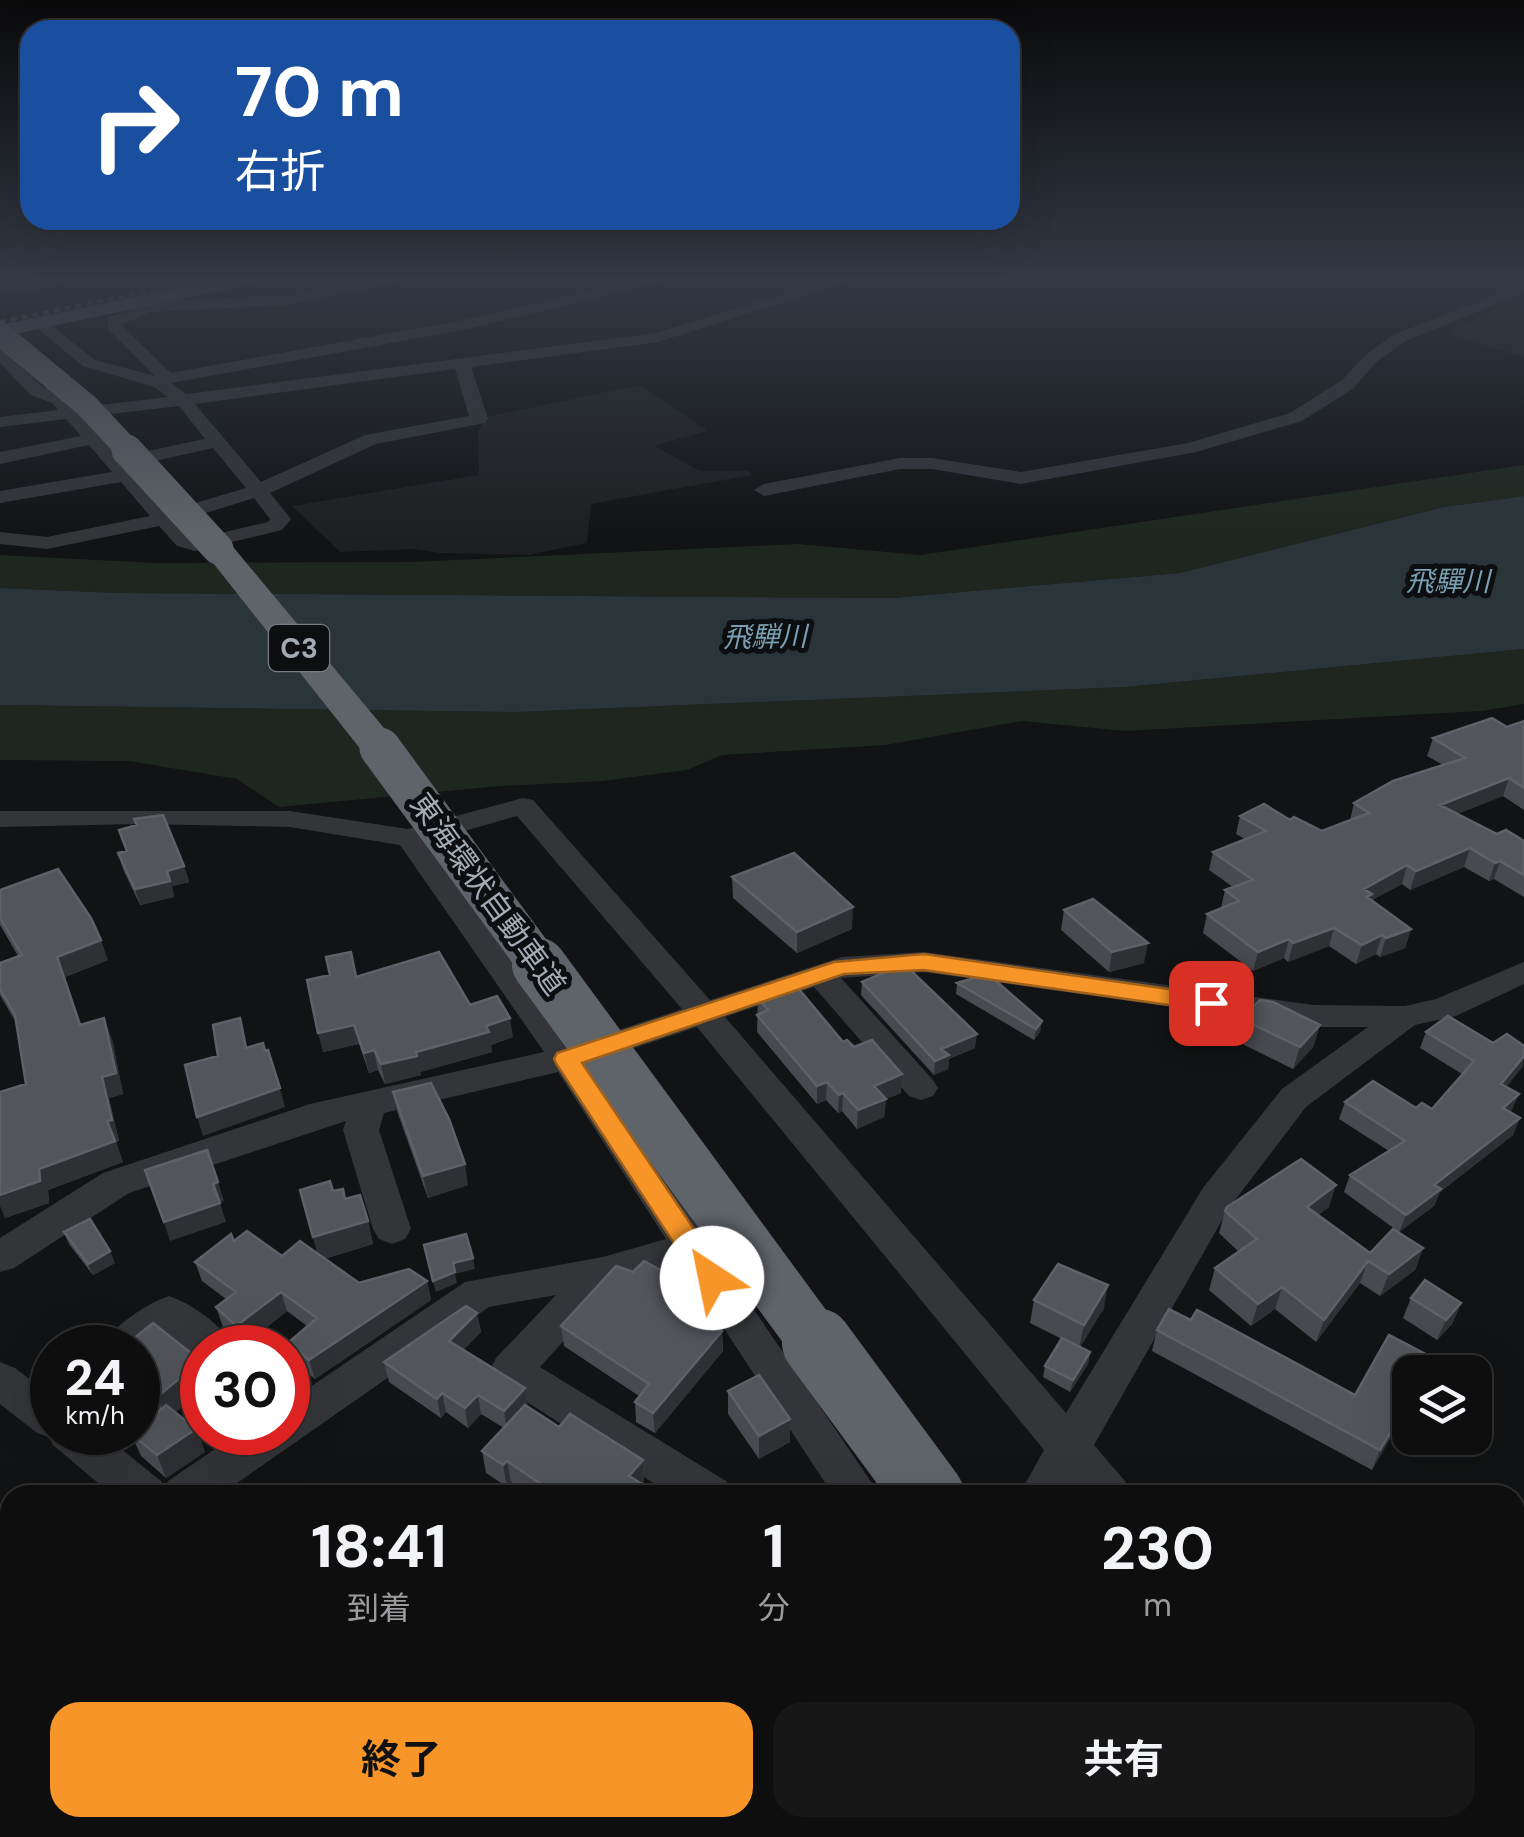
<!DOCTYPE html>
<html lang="ja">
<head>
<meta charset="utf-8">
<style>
  :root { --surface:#0e0e0f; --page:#171718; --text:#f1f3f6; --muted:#9b9c9e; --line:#2e2e2f; --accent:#f79528 }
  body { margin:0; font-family:"DM Sans","Noto Sans JP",sans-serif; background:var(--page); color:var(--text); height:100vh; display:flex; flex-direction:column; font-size:38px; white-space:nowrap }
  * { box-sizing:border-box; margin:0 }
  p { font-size:32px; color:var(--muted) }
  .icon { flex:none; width:55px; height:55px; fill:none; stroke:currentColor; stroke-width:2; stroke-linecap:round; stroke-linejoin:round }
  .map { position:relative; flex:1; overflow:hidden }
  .drawer { position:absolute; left:0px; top:1485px; width:1525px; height:352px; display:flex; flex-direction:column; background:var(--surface); border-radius:30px 30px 0 0; box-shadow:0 10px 40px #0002,0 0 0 2px var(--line) }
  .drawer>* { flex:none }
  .banner { position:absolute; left:20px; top:20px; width:1000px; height:210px; border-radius:30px; box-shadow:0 10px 40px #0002,0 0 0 2px var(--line); background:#1a4fa0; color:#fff; overflow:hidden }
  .tools { position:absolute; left:1392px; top:1355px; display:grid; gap:20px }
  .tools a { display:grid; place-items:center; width:100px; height:100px; border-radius:20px; background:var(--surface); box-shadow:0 10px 40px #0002,0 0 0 2px var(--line); font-size:50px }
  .speed { position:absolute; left:30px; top:1325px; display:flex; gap:20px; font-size:50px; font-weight:700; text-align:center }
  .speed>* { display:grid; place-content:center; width:130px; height:130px; border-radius:50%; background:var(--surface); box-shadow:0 10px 40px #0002,0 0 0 2px var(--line); line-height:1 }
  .speed small { font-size:25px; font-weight:400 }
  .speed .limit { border:15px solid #d22; background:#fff; color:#111 }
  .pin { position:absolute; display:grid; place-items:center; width:85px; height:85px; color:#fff; margin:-42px; border-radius:20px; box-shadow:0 5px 15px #0006 }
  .me { position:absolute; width:110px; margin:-55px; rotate:326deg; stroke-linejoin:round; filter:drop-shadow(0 0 8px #0008) }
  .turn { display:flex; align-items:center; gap:35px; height:210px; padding:0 50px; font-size:45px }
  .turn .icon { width:130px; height:130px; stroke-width:2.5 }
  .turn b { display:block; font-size:70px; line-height:85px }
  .eta { display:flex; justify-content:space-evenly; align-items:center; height:170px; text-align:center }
  .eta b { font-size:60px; font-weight:700; line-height:70px }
  .primary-button { display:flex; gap:20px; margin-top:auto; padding:20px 50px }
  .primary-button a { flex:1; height:115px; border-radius:30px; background:var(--accent); color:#111; font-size:40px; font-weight:700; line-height:115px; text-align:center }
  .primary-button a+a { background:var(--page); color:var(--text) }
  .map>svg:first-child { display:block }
  .built { fill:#1e1f21 }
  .green { fill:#1e271f }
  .water { fill:#2a353a }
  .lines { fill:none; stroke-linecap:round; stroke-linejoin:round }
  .river { fill:#2a353a; fill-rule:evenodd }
  .path { stroke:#393c40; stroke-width:2.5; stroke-dasharray:2.5 4; stroke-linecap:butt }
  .minor { fill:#333539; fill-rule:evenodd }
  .major { fill:#4f5258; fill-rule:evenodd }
  .highway { fill:#5f646a; fill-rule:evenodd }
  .rail { stroke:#4a4d52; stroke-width:4; stroke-dasharray:6 5; stroke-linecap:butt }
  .highway-bridge-far4 { stroke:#5f646a; stroke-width:24 }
  .highway-bridge-far3 { stroke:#5f646a; stroke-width:31 }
  .highway-bridge-far2 { stroke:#5f646a; stroke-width:41 }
  .highway-bridge-far1 { stroke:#5f646a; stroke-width:54 }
  .highway-bridge { stroke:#5f646a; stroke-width:70 }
  .wall { fill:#484a4f }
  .shaded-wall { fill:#2e3033 }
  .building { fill:#52555a; stroke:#5e6268; stroke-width:2.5 }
  .route { fill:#f79528; stroke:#a1611a; stroke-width:2.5 }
  .labels { text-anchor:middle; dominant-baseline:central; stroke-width:10; stroke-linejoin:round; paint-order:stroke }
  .far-water-label { font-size:28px; font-style:italic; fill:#799fb2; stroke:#0d0e0f }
  .shield { fill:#0d0e0f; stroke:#767c83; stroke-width:2.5 }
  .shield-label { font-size:28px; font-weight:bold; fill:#a3abb5 }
  .street-label { font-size:30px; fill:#a3abb5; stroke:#0d0e0f }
</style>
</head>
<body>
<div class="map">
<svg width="1524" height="1837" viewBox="0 0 1524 1837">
  <rect width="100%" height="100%" fill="#121314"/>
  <path class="built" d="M1524,295V357L1448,334Z
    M641,385L707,431L654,446L700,471H749L752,475L591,504L587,543L528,555L440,553L413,549L340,552L292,506L479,475L478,432L486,417Z"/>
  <path class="green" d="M1524,465V496L1444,507L1180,573L893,598L119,593L0,588V555L155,563L411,562L798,544L920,555Z
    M1524,649V704L1481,711L1125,731L1022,721L885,745L722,755L687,770L602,781L501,786L279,807L237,779L129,761L0,760V705L517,712L1125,687Z"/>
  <path class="water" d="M1524,496V649L1125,687L517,712L0,705V588L119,593L893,598L1180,573L1444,507Z"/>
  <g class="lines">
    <path class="river" d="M12,279H65L54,286L0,295V281Z"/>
    <path class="path" d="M56,279L76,297"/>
    <path class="minor" d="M379,279H408L288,305L150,312L121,325L171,373L468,319L645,279H672L468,329L171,383L186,394L656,333L833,279H856L658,342L471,367L488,419L485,423L376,444L270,493L291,519L282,530L195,551L177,546L159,526L47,549L0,544V532L47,537L150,516L121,482L0,503V491L112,472L89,445L0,464V452L81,436L66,419L0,427V417L58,410L52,403L31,395L0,363V349L43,387L64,395L75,408L168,397L154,387L83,366L33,325V319H43L95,360L155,376L108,329V317L170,300L288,296ZM455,369L469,416L365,435L261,482L195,404ZM179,406L205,439L119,457L84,417ZM213,448L246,488L168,511L128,467ZM254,498L270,519L268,522L195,539L177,522Z
      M1524,284V293L1405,341L1374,364L1354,388L1302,421L1196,452L1021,484L932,469H900L764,496L754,490L764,484L900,458H932L1021,472L1188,443L1290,413L1342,380L1362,358L1393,335Z
      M523,798L533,800L710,1000L842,957L924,952L1314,1005L1405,1006L1436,999L1524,962V984L1456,1016L1415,1025L1306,1107L1229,1208L1094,1445L1125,1481L1131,1495H1082L1072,1483L1065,1495H1019L1044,1450L697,1027L587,1064L880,1495H833L682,1264L616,1283L540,1367L726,1481L732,1495H672L496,1382L490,1370L496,1358L556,1295L489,1307L220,1495H112L53,1445L49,1437L37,1433L0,1404V1362L15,1368L52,1396V1432H100L161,1481L164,1489L168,1481L240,1432H288V1402L465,1282L603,1257L666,1239L558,1072L384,1113L379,1130L411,1229L405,1239L392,1244L379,1239L373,1229L343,1130L346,1121L129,1193L14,1268L0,1272V1238L103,1173L310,1104L544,1052L400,845L290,827L139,824L0,827V811H290L408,829ZM517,816L682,1009L573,1045L426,842ZM924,972L1314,1027H1368L1282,1089L1203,1188L1066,1413L725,1017L814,987L909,1096L921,1100L933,1096L938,1088L933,1080L841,978Z
      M169,1296C192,1304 223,1325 234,1348H202V1361L169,1335L138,1359V1348H102C113,1325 146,1304 169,1296Z
      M119,1828H175L172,1837H115Z
      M541,1828H601L605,1837H544Z
      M818,1828H872L869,1837H814Z
      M1057,1828H1112L1116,1837H1060Z
      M1350,1828H1405L1409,1837H1353Z"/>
    <path class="major" d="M220,279H257L248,285L0,337V325Z"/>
    <path class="highway" d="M218,540L229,542L394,740L399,748L394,756L380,760L366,756L202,549L207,542Z
      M1134,1828H1216L1220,1837H1137Z"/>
    <path class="rail" d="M0,322L207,279"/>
    <path class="highway-bridge-far4" d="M0,334L87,406L130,452"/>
    <path class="highway-bridge-far3" d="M127,450L218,549"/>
    <path class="highway-bridge-far2" d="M380,748L541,967"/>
    <path class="highway-bridge-far1" d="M539,965L819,1346"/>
    <path class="highway-bridge" d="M817,1343L929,1495"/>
  </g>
  <path class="wall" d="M1524,721V810L1503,796L1457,814L1497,834L1524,841V897L1494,879L1489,881L1464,867L1410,890L1402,884L1372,900L1411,929L1405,948L1380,957L1376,954L1356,964L1329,946L1288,962L1284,958L1253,971L1203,933L1207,914L1221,908L1225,890L1233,887L1209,870L1213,852L1245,839L1236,834L1240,816L1290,820L1322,831L1350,820L1354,803L1443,765L1427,756L1433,738L1507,727Z
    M119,830L184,866L189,882L172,886L174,897L140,905L123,869L118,853L126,851Z
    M732,877L852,929L797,953L733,898Z
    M0,890L108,960L65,977L81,1025L112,1039L123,1094L109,1098L119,1141L116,1142L123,1162L48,1190L49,1203L5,1218L26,1084L17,1024L0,995V963L18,956L0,925Z
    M1064,910L1144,963L1109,972L1061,930Z
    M330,975L356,977L470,1005L513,1037L491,1045L492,1052L420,1072L421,1075L385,1084L378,1070L369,1073L359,1044L323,1052Z
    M862,982L975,1048L949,1059L948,1069L934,1075L861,995Z
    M957,983L1042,1021L1040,1032L1034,1040L956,994Z
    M758,998L854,1047L901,1093L886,1099L884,1117L857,1129L842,1111L838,1113L826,1100L817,1104L757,1032Z
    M1241,1019L1320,1025L1313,1047L1293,1069L1236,1041Z
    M1426,1032L1523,1066L1506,1087L1519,1094L1510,1112L1513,1135L1440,1192L1434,1206L1399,1232L1344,1192L1350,1175L1389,1151L1339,1119L1345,1102L1432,1109L1462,1074L1420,1048Z
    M393,1092L468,1185L428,1198L398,1114Z
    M300,1190L333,1191L368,1221L373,1244L324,1259L359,1283L427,1281L431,1300L315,1379L294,1363L288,1343L307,1326L287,1311L243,1346L223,1327L216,1307L226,1299L202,1281L195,1262L234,1241L282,1256L318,1254Z
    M1329,1207L1318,1215L1370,1253L1423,1248L1415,1270L1380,1296L1360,1283L1316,1342L1275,1309L1251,1326L1209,1290L1215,1268L1239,1252L1219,1233L1225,1211Z
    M64,1232L115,1263L93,1275L69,1244Z
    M703,1297L704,1314L722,1331L723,1351L655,1433L636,1422L635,1402L639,1396L564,1346L561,1326Z
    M1411,1298L1461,1303L1452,1324L1437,1340L1403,1318Z
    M1034,1300L1104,1308L1080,1347L1090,1352L1088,1364L1070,1392L1043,1377L1045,1366L1062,1339L1030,1323Z
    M477,1313L481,1332L463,1350L528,1407L559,1427L643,1460L644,1482L642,1484L660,1495H529L511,1482L507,1487L486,1473L482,1451L504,1428L481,1414L468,1428L446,1412L441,1418L389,1382L384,1362Z
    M1157,1330L1355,1395L1433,1358L1427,1372H1410V1404L1372,1470L1152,1351Z
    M138,1348L201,1361L202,1364V1390L175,1412L196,1429L205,1452L166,1478L141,1456L131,1434L157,1412L138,1396Z
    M728,1391L790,1419V1442L759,1459L728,1414Z"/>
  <path class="shaded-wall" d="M1509,778L1503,796L1434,823L1440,805Z
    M1470,848L1464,867L1410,890L1416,871Z
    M1500,861L1494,879L1489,881L1495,863Z
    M1407,865L1402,884L1370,901L1364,889Z
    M184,866L189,882L172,886L174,897L140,905L135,889L167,871Z
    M853,907L852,929L797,953V932Z
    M1334,928L1329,946L1288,962L1293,943Z
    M1411,929L1405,948L1380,957L1386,938Z
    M1382,935L1376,954L1356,964L1362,945Z
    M1289,939L1284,958L1253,971L1258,952Z
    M101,940L108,960L65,977L57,957Z
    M1148,943L1144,963L1109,972L1112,952Z
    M104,1018L112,1039L123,1094L109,1098L119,1141L116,1142L123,1162L48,1190L49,1203L5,1218L0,1206V1195L107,1121L102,1077Z
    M510,1018L513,1037L491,1045L492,1052L420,1072L421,1075L385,1084L381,1064Z
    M1042,1021L1040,1032L1034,1040L1036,1029Z
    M354,1025L359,1044L323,1052L318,1033Z
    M1320,1025L1313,1047L1293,1069L1300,1047Z
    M977,1034L975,1048L949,1059L948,1069L934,1075L935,1061L941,1049Z
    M374,1050L378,1070L369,1073L364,1053Z
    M1524,1056L1523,1066L1495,1100L1501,1084Z
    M902,1074L901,1093L873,1104L874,1086Z
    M827,1082L826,1100L817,1104V1086Z
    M280,1088L285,1107L203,1136L197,1117Z
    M843,1093L842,1111L838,1113L839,1095Z
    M1519,1094L1512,1110L1496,1124L1503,1108Z
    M886,1099L884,1117L857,1129L858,1110Z
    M1520,1118L1513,1135L1440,1192L1434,1206L1399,1232L1406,1215L1434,1185Z
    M465,1164L468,1185L428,1198L423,1176Z
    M218,1182L224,1201L219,1203L213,1184Z
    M1336,1185L1329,1207L1300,1229L1307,1207Z
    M220,1203L226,1222L170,1241L164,1222Z
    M368,1221L373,1244L319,1260L313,1237Z
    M1423,1248L1415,1270L1380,1296L1389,1274Z
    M110,1251L115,1263L93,1275L88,1264Z
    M473,1258L475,1269L455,1274L457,1283L436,1292L433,1281L453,1263Z
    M1368,1261L1360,1283L1316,1342L1324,1320Z
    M427,1281L431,1300L315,1379L309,1360Z
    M1108,1285L1104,1308L1079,1348L1084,1325Z
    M1282,1287L1275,1309L1251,1326L1258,1304Z
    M281,1292L287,1311L243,1346L236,1326Z
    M703,1297L704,1317L693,1308Z
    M1461,1303L1452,1324L1437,1340L1446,1320Z
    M477,1313L481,1332L453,1361L449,1341Z
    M719,1322V1335L722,1331L723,1351L655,1433L653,1413Z
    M1090,1352L1088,1364L1070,1392L1073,1380Z
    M201,1361L202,1390L167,1420L157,1397Z
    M525,1388L528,1407L507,1430L504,1411Z
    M442,1393L446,1412L441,1418L437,1399Z
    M478,1395L481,1414L468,1428L465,1408Z
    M1410,1399V1404L1372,1470L1380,1450Z
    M790,1419V1442L759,1459V1436Z
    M196,1429L205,1452L166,1478L157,1455Z
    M643,1460L644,1482L633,1495L629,1476Z
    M507,1461L511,1482L507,1487L503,1465Z"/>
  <path class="building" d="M1492,718L1507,727L1524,721V788L1509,778L1440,805L1497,834L1506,830L1524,841V875L1500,861L1495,863L1470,848L1416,871L1407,865L1364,889L1372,894L1367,897L1411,929L1386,938L1382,935L1362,945L1334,928L1293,943L1289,939L1258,952L1207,914L1239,901L1225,890L1253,880L1213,852L1266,831L1240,816L1264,804L1290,820L1294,817L1322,831L1369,813L1354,803L1393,781L1465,758L1433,738Z
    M163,815L184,866L167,871L170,881L135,889L118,853L127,851L119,830L137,825L134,819Z
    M794,853L853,907L797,932L732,877Z
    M58,869L91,918L101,940L57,957L80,1025L104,1018L116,1073L102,1077L112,1120L107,1121L115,1141L39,1169L40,1181L0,1195V1092L26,1084L15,1015L0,989V963L22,955L0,918V890Z
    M1093,899L1148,943L1112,952L1064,910Z
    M351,952L356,977L439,952L470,1005L497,996L510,1018L486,1026L489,1032L416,1052L417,1056L381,1064L374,1050L364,1053L354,1025L318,1033L307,980L330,975L326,957Z
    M904,964L977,1034L941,1049L949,1055L935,1061L862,982Z
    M988,974L1042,1021L1036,1029L957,983Z
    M793,982L843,1042L847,1040L854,1047L872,1040L902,1074L874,1086L886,1099L858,1110L843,1093L839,1095L827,1082L817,1086L757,1015L768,1010L758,998L762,994Z
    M1260,1000L1273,1002L1320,1025L1300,1047L1241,1019Z
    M1448,1016L1493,1043L1507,1034L1524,1046V1056L1501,1084L1519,1094L1503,1108L1520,1118L1434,1185L1441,1189L1406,1215L1350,1175L1405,1141L1345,1102L1373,1081L1416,1108L1422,1103L1432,1109L1474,1061L1426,1032Z
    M240,1018L246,1048L263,1043L265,1051L268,1050L280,1088L197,1117L185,1065L218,1056L213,1025Z
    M431,1083L449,1119L465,1164L423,1176L393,1092Z
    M207,1150L218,1182L213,1184L220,1203L164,1222L145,1170Z
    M1301,1159L1336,1185L1307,1207L1370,1253L1393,1229L1423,1248L1389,1274L1368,1261L1324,1320L1282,1287L1258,1304L1215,1268L1257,1239L1225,1211L1227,1207Z
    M330,1181L333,1191L343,1189L345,1199L360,1195L368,1221L313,1237L300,1190Z
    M90,1219L110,1251L88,1264L64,1232Z
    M247,1231L282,1256L300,1241L359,1283L409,1269L427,1281L309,1360L288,1343L317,1318L281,1292L236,1326L216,1307L236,1292L195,1262L231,1234L234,1241Z
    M466,1234L473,1258L453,1263L455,1272L433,1281L424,1245Z
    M644,1261L693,1288L703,1297L693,1308L719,1322L715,1327L722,1331L653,1413L635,1402L649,1384L561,1326L616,1266L633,1272Z
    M1058,1264L1108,1285L1084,1325L1034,1300Z
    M1425,1280L1461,1303L1446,1320L1411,1298Z
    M466,1306L477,1313L449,1341L525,1388L504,1411L478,1395L465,1408L442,1393L437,1399L384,1362Z
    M1169,1309L1191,1320L1197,1310L1355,1395L1389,1335L1433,1358L1425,1372H1410V1399L1380,1450L1157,1330Z
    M153,1323L201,1361L157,1397L138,1381V1348H122Z
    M1062,1338L1090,1352L1073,1380L1045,1366Z
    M759,1375L790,1419L759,1436L728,1391Z
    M166,1405L196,1429L157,1455L131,1434L138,1432V1429Z
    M525,1405L559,1427L570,1414L643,1460L629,1476L660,1495H545L550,1490L507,1461L503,1465L482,1451Z
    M0,1784L10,1793V1828H48L59,1837H0Z"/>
  <linearGradient id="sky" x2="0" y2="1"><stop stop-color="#0a0a0b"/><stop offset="0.52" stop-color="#333945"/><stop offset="1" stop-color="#333945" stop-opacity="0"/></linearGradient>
  <rect width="1524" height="536" fill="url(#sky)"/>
  <path class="route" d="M924,954L1211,995L1223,1003L1211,1011L924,970L844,974L582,1063L727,1278L723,1286L712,1289L702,1286L557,1065L554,1059L557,1053L834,962Z"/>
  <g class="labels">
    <g class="far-water-label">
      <text x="1448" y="581">飛驒川</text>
      <text transform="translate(765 637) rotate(-1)">飛騨川</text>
    </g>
    <rect class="shield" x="269" y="625" width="60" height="46" rx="8"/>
    <g class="shield-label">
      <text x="299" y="648">C3</text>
    </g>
    <g class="street-label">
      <text transform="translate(488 894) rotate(54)">東海環状自動車道</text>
    </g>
  </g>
</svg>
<div class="tools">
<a><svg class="icon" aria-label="layers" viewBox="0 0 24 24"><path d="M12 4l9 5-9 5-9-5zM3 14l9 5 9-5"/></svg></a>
</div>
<div class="speed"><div>24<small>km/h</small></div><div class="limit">30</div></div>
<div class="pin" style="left:1211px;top:1003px;background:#d93025"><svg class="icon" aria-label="arrive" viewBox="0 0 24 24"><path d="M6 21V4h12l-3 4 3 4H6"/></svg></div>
<svg class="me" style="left:712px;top:1278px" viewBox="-20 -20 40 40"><circle r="19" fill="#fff"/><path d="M0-13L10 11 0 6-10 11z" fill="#f79528"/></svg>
<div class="banner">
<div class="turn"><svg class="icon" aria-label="right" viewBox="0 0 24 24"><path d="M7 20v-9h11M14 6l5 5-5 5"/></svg><div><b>70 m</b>右折</div></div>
</div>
<section class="drawer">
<div class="eta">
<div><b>18:41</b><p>到着</p></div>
<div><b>1</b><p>分</p></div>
<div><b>230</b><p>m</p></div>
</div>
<div class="primary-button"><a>終了</a><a>共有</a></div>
</section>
</div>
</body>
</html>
